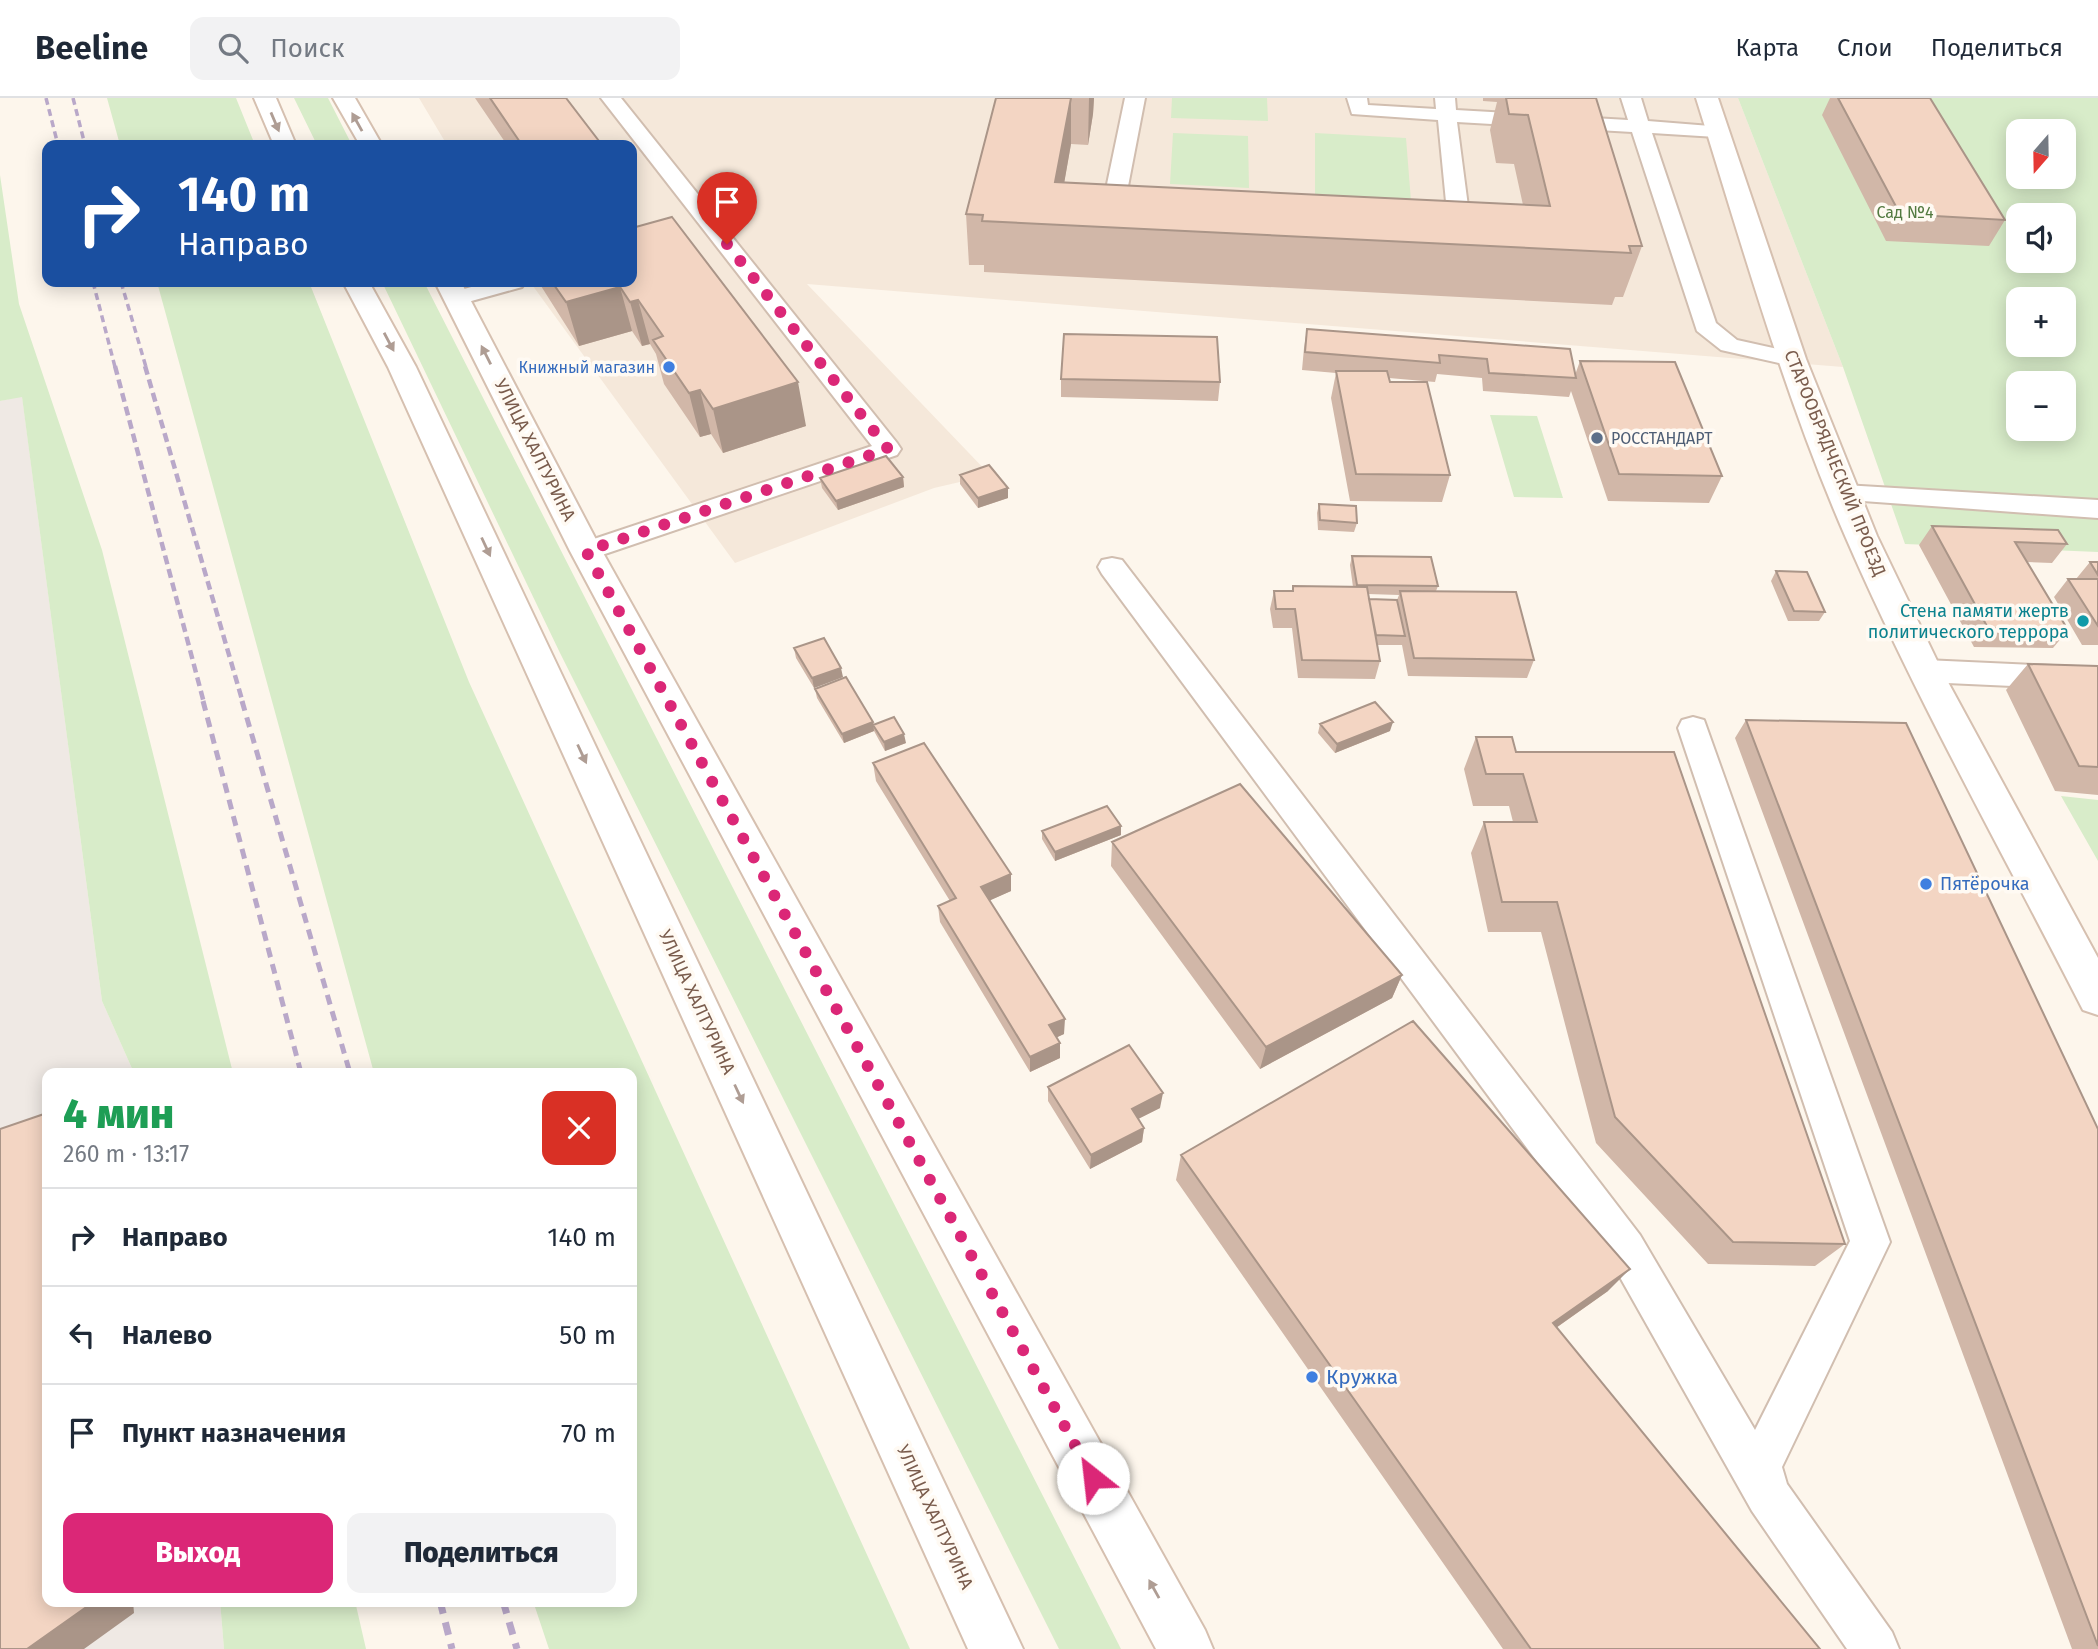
<!DOCTYPE html>
<html lang="ru">
<head>
<meta charset="utf-8">
<style>
  :root { --surface:#fff; --page:#f2f2f3; --text:#1f2937; --muted:#747a83; --line:#e0e1e3; --accent:#db2777 }
  body { margin:0; font-family:"Fira Sans",sans-serif; background:var(--page); color:var(--text); height:100vh; display:flex; flex-direction:column; font-size:26px; white-space:nowrap }
  * { box-sizing:border-box; margin:0 }
  p { font-size:23px; color:var(--muted) }
  .icon { flex:none; width:38px; height:38px; fill:none; stroke:currentColor; stroke-width:2; stroke-linecap:round; stroke-linejoin:round }
  .map { position:relative; flex:1; overflow:hidden }
  .drawer { position:absolute; left:42px; top:970px; width:595px; height:539px; display:flex; flex-direction:column; background:var(--surface); border-radius:14px; box-shadow:0 4px 18px #0003 }
  .drawer>* { flex:none }
  .guide { position:absolute; left:42px; top:42px; width:595px; height:147px; border-radius:14px; box-shadow:0 4px 18px #0003; background:#1a4fa0; color:#fff; overflow:hidden }
  .needle { width:46px; rotate:200deg }
  .fabs { position:absolute; left:2006px; top:21px; display:grid; gap:14px }
  .fabs a { display:grid; place-items:center; width:70px; height:70px; border-radius:14px; background:var(--surface); box-shadow:0 4px 18px #0003; font-size:35px }
  .pin { position:absolute; display:grid; place-items:center; width:60px; height:60px; color:#fff; margin:-72px -30px; border-radius:50% 50% 50% 0; rotate:-45deg; box-shadow:0 0 7px #0007 }
  .pin .icon { rotate:45deg }
  .me { position:absolute; width:77px; margin:-38px; rotate:331deg; stroke-linejoin:round; filter:drop-shadow(0 0 5px #0008) }
  .turn { display:flex; align-items:center; gap:24px; height:147px; padding:0 21px; font-size:32px }
  .turn .icon { width:91px; height:91px; stroke-width:2.5 }
  .turn b { display:block; font-size:49px; line-height:60px }
  .round { display:grid; place-items:center; flex:none; width:74px; height:74px; border-radius:14px; background:var(--page) }
  .overview { display:flex; align-items:center; justify-content:space-between; height:119px; padding:0 21px }
  h1 { font-size:42px; font-weight:800; line-height:52px; color:#1e9e55 }
  .cta { display:flex; gap:14px; margin-top:auto; padding:14px 21px }
  .cta a { flex:1; height:80px; border-radius:14px; background:var(--accent); color:#fff; font-size:28px; font-weight:800; line-height:80px; text-align:center }
  .cta a+a { background:var(--page); color:var(--text) }
  ul { padding:0; list-style:none }
  li { display:flex; align-items:center; gap:21px; height:98px; padding:0 21px; border-top:2px solid var(--line) }
  li div { flex:1 }
  li b { display:block; font-size:26px }
  li em { font-style:normal }
  header { display:flex; align-items:center; gap:42px; box-sizing:border-box; height:98px; padding:0 35px; background:var(--surface); border-bottom:2px solid var(--line) }
  header strong { font-size:33px }
  nav { display:flex; gap:38px; margin-inline-start:auto; font-size:24px }
  .search { width:490px; height:63px; background:var(--page); display:flex; align-items:center; gap:18px; box-sizing:border-box; padding:0 24px; border-radius:14px; color:var(--muted); font-size:26px }
  .map>svg:first-child { display:block }
  .residential { fill:#f5e8da }
  .industrial { fill:#efe9e4 }
  .green { fill:#d8ecc9; fill-rule:evenodd }
  .lines { fill:none; stroke-linecap:round; stroke-linejoin:round }
  .lane-casing { stroke:#d1beb0; stroke-width:4 }
  .secondary-casing { stroke:#d6c0b0; stroke-width:4 }
  .lane { fill:#fff; fill-rule:evenodd }
  .secondary { fill:#fff; fill-rule:evenodd }
  .rail-far3 { stroke:#b9a8c9; stroke-width:3.5; stroke-dasharray:7 4.5; stroke-linecap:butt }
  .rail-far2 { stroke:#b9a8c9; stroke-width:4.5; stroke-dasharray:9 5; stroke-linecap:butt }
  .rail-far1 { stroke:#b9a8c9; stroke-width:5; stroke-dasharray:10 7; stroke-linecap:butt }
  .rail { stroke:#b9a8c9; stroke-width:7; stroke-dasharray:13 9; stroke-linecap:butt }
  .wall { fill:#d1b7a8; fill-rule:evenodd }
  .shaded-wall { fill:#aa9588 }
  .building { fill:#f3d5c3; stroke:#aa9588; stroke-width:2 }
  .oneway { fill:#af9d94 }
  .route { stroke:#db2777; stroke-width:12; stroke-dasharray:0 21.6 }
  .shop-dot { fill:#3f7fe0; stroke:#fffaf3; stroke-width:2.5 }
  .service-dot { fill:#5c6f8a; stroke:#fffaf3; stroke-width:2.5 }
  .culture-dot { fill:#0f9aa8; stroke:#fffaf3; stroke-width:2.5 }
  .labels { text-anchor:middle; dominant-baseline:central; stroke-width:7; stroke-linejoin:round; paint-order:stroke }
  .far-park-label { font-size:16px; fill:#537a41; stroke:#fffaf3 }
  .far-shop-label { font-size:16px; fill:#366cbe; stroke:#fffaf3; text-anchor:end }
  .far-service-label { font-size:16px; fill:#4e5e75; stroke:#fffaf3; text-anchor:start }
  .street-label { font-size:18px; fill:#7a5c4d; stroke:#fffaf3 }
  .culture-label { font-size:18px; fill:#0d838f; stroke:#fffaf3; text-anchor:end }
  .shop-label { font-size:18px; fill:#366cbe; stroke:#fffaf3; text-anchor:start }
  .near-shop-label { font-size:21px; fill:#366cbe; stroke:#fffaf3; text-anchor:start }
</style>
</head>
<body>
<header>
<strong>Beeline</strong>
<div class="search"><svg class="icon" aria-label="search" viewBox="0 0 24 24"><circle cx="10" cy="10" r="6"/><path d="M15 15l6 6"/></svg>Поиск</div>
<nav><a>Карта</a><a>Слои</a><a>Поделиться</a></nav>
</header>
<div class="map">
<svg width="2098" height="1551" viewBox="0 0 2098 1551">
  <rect width="100%" height="100%" fill="#fdf6ec"/>
  <path class="residential" d="M419,0H1738L1843,269L807,186L990,377L934,390L735,465L530,184H632V47H447Z"/>
  <path class="industrial" d="M22,298L102,903L134,975H47V1503H220L224,1551H0V303Z"/>
  <path class="green" d="M107,0H236L255,47H120Z
    M294,0H328L352,47H317Z
    M1172,0H1267L1268,23L1171,20Z
    M1738,0H2098V454L1905,446L1843,269ZM2018,33H2063V79H2018ZM2018,117H2063V163H2018ZM2018,201H2063V247H2018ZM2018,285H2063V331H2018Z
    M1173,35L1248,38L1249,90L1170,86Z
    M1315,35L1406,40L1411,103L1315,97Z
    M0,77L19,206L102,452L233,975H134L102,903L22,299L0,303Z
    M157,184H309L469,584L910,1551H549L533,1503H632V975H374Z
    M382,184H424L1121,1551H1059L560,555Z
    M1490,317L1537,318L1563,400L1514,399Z
    M2061,698L2098,702V763Z
    M220,1503H355L366,1551H224Z"/>
  <g class="lines">
    <defs>
      <path id="lane" d="M601,0H621L897,345L901,351L897,357L596,459L586,462L576,459L572,453L576,447L872,348Z
        M1125,0H1145L1124,109L1138,111L1141,116L1138,121L1130,122L1104,120L1101,115Z
        M1347,0H1367L1368,7L1436,11L1435,0H1455L1456,12L1628,22L1621,0H1641L1648,23L1723,29L1726,33L1723,37L1716,39L1652,35L1716,225L1737,242L1800,256L1804,261L1800,266L1792,268L1721,252L1697,233L1632,34L1457,24L1469,116C1459,130 1437,138 1420,134L1417,129L1420,124L1438,120L1447,114L1438,22L1352,16Z
        M490,184H525L522,189L457,207L449,205L446,200L449,195Z
        M1844,387L2098,402V420L1835,401L1831,395L1835,389Z
        M1112,460L1122,462L1640,1137L1755,1332L1850,1143L1678,630L1682,622L1693,619L1704,622L1890,1144L1782,1369L1787,1386L1892,1534L1899,1551H1847L1752,1413L1612,1165L1102,476L1098,469L1102,462Z
        M1925,562L2098,570V592L1925,584L1915,581L1910,573L1915,565Z"/>
      <path id="secondary" d="M254,0H276L296,47H274Z
        M333,0H355L382,47H360Z
        M1696,0H1718L1806,261L1877,438L1942,573L2098,860V917L2083,912C2003,755 1916,601 1846,440C1784,298 1742,147 1696,0Z
        M343,184H369L416,269L1023,1551H968L388,269Z
        M435,184H461L602,453L1205,1532L1213,1551H1156L570,453Z"/>
    </defs>
    <use href="#lane" class="lane-casing"/>
    <use href="#secondary" class="secondary-casing"/>
    <use href="#lane" class="lane"/>
    <use href="#secondary" class="secondary"/>
    <path class="rail-far3" d="M46,0L58,47
      M73,0L85,47
      M93,184L115,269
      M121,184L146,269"/>
    <path class="rail-far2" d="M115,268L204,605
      M145,268L243,605"/>
    <path class="rail-far1" d="M203,603L301,975
      M242,603L350,975"/>
    <path class="rail" d="M440,1503L452,1551
      M503,1503L517,1551"/>
  </g>
  <path class="wall" d="M475,0H566L602,47H507Z
    M996,0H1094L1093,16L1088,47L1071,46L1064,85L1523,107L1514,66L1496,65L1490,32L1497,4L1483,3V0H1596L1642,148L1623,199H1615L1612,207L984,174V167H969L966,116Z
    M1830,0H1930L2005,122L1989,148L1886,143L1822,17Z
    M540,184H632L806,328L723,355L711,336L700,339L664,286L656,256L650,246L642,248L632,233L579,248L541,188Z
    M1307,231L1575,277L1580,263L1722,378L1709,405L1608,403L1571,293L1569,299L1483,293L1482,280L1437,276L1435,284L1389,280L1390,284L1450,377L1442,404L1350,403L1331,300L1336,275L1302,272L1304,250Z
    M1061,281L1220,284L1218,303L1061,299Z
    M960,377L1008,390V400L978,410L960,386Z
    M903,379L904,389L838,412L822,390L820,380Z
    M1319,406L1357,425L1354,434L1318,432L1317,415Z
    M1932,428L2067,446L2052,465L2027,464L2068,532L2053,550L1974,549L1919,447Z
    M1352,458L1438,488L1436,493L1534,562L1527,580L1408,578L1402,547H1377L1380,563L1375,581L1298,580L1292,530H1273L1270,511L1274,493H1292L1293,488L1353,489L1350,467ZM1368,496L1399,497L1397,502L1369,501Z
    M2090,464H2098V547H2082L2054,499L2068,481H2076Z
    M1776,473L1825,514L1819,523H1788L1771,483Z
    M794,550L843,579L814,590L796,560Z
    M2028,566L2098,568V697L2055,693L2006,592Z
    M815,591L873,624L874,626L906,645L885,653L874,633L844,645L817,600Z
    M1746,622L2098,1031V1551H2072L1735,640Z
    M1320,626L1390,633L1335,655L1318,635Z
    M1476,639L1516,654L1845,1146L1815,1168L1708,1166L1596,1045L1541,834H1488L1471,755L1484,724H1513L1509,708H1473L1464,671Z
    M873,665L1011,793L990,802L1064,936L1057,939L1060,960L1030,974L940,824L938,808L950,803L876,683Z
    M1121,728V737L1055,763L1042,741V733Z
    M1112,744L1402,877L1392,900L1260,971L1111,768Z
    M1048,989L1160,1010L1138,1021L1144,1030L1142,1044L1090,1071L1048,1003Z
    M1181,1057L1608,1193L1556,1230L1820,1551H1503L1176,1082Z"/>
  <path class="shaded-wall" d="M1071,0V46L1057,126L1055,84Z
    M1089,0H1094L1093,16L1088,47Z
    M620,189L632,233L579,248L566,204Z
    M638,202L650,246L642,248L630,204Z
    M798,284L806,328L723,355L713,311Z
    M700,292L711,336L700,339L689,295Z
    M903,379L904,389L838,412L836,403Z
    M1008,390V400L978,410V400Z
    M841,570L843,579L814,590L812,580Z
    M873,624L874,633L844,645L842,636Z
    M1393,624L1390,633L1335,655L1337,646Z
    M904,636L906,645L885,653L884,644Z
    M1121,728V737L1055,763V754Z
    M1011,776V793L982,806L981,789Z
    M1402,877L1392,900L1260,971L1266,949Z
    M1065,921L1064,936L1049,943V927Z
    M1060,945V960L1030,974V959Z
    M1163,995L1160,1010L1130,1025L1132,1011Z
    M1144,1030L1142,1044L1090,1071L1091,1057Z
    M1630,1171L1608,1193L1533,1246L1553,1225Z
    M92,1503H133L134,1515L84,1551H27Z"/>
  <path class="building" d="M490,0H566L602,47H522Z
    M996,0H1071L1055,84L1550,108L1528,17L1509,16L1506,0H1596L1642,148H1629L1631,155L982,123L983,117L966,116Z
    M1838,0H1930L2005,122L1900,116Z
    M672,119L798,284L713,311L700,292L689,295L653,242L663,238L638,202L630,204L620,189L566,204L552,184H632V130Z
    M1307,231L1570,251L1576,280L1489,275L1487,261L1439,257L1440,265L1305,254Z
    M1064,236L1217,239L1220,284L1061,281Z
    M1580,263L1675,264L1722,378L1619,376Z
    M1336,273H1387L1390,284H1427L1450,377L1356,376Z
    M886,358L903,379L836,403L820,380Z
    M989,367L1008,390L978,400L960,377Z
    M1319,406L1356,408L1357,425L1320,422Z
    M1932,428L2058,432L2067,446L2015,444L2068,532L1988,530Z
    M1352,458L1431,459L1438,488L1357,487Z
    M2090,464H2098V477Z
    M1776,473L1807,474L1825,514L1794,513Z
    M2068,481H2098V528Z
    M1293,488L1367,489L1380,563L1302,562L1295,511H1276L1274,493H1293Z
    M1400,493L1516,494L1534,562L1414,560Z
    M1369,501L1397,502L1405,538L1376,537Z
    M824,540L841,570L812,580L794,550Z
    M2028,566L2098,568V669L2079,668Z
    M846,579L873,624L842,636L815,591Z
    M1375,604L1393,624L1337,646L1320,626Z
    M894,619L904,636L884,644L873,627Z
    M1746,622L1906,625L2098,1031V1548Z
    M1476,639H1512L1516,654H1674L1845,1146L1733,1144L1615,1019L1557,804H1502L1484,724H1537L1523,676H1486Z
    M924,645L1011,776L981,789L1065,921L1049,927L1060,945L1030,959L938,808L956,800L873,665Z
    M1240,686L1402,877L1266,949L1112,744Z
    M1107,708L1121,728L1055,754L1042,733Z
    M1413,923L1630,1171L1553,1225L1820,1551H1531L1181,1057Z
    M1129,947L1163,995L1132,1011L1144,1030L1091,1057L1048,989Z
    M47,1015V1503H92V1505L27,1551H0V1031Z"/>
  <defs><path id="oneway-solid" d="M-6-.8H1V-3.2L6.5 0L1 3.2V.8H-6Z" transform="scale(1.75)"/></defs>
  <g class="oneway">
    <use href="#oneway-solid" transform="translate(275 24) rotate(67)"/>
    <use href="#oneway-solid" transform="translate(357 24) rotate(-119)"/>
    <use href="#oneway-solid" transform="translate(389 244) rotate(62)"/>
    <use href="#oneway-solid" transform="translate(486 257) rotate(-117)"/>
    <use href="#oneway-solid" transform="translate(486 449) rotate(65)"/>
    <use href="#oneway-solid" transform="translate(582 656) rotate(65)"/>
    <use href="#oneway-solid" transform="translate(739 996) rotate(65)"/>
    <use href="#oneway-solid" transform="translate(1154 1491) rotate(-119)"/>
  </g>
  <g class="lines">
    <path class="route" d="M727,146L888,351L586,453L1093,1380"/>
  </g>
  <g class="shop-dot">
    <circle cx="669" cy="269" r="7"/>
    <circle cx="1926" cy="786" r="7"/>
    <circle cx="1312" cy="1279" r="7"/>
  </g>
  <circle class="service-dot" cx="1597" cy="340" r="7"/>
  <circle class="culture-dot" cx="2083" cy="523" r="7"/>
  <g class="labels">
    <g class="far-park-label">
      <text x="1905" y="114">Сад №4</text>
    </g>
    <g class="far-shop-label">
      <text x="655" y="269">Книжный магазин</text>
    </g>
    <g class="far-service-label">
      <text x="1611" y="340">РОССТАНДАРТ</text>
    </g>
    <g class="street-label">
      <text transform="translate(535 352) rotate(63)">УЛИЦА ХАЛТУРИНА</text>
      <text transform="translate(1835 365) rotate(68)">СТАРООБРЯДЧЕСКИЙ ПРОЕЗД</text>
      <text transform="translate(697 904) rotate(65)">УЛИЦА ХАЛТУРИНА</text>
      <text transform="translate(935 1419) rotate(65)">УЛИЦА ХАЛТУРИНА</text>
    </g>
    <g class="culture-label">
      <text x="2069" y="513">Стена памяти жертв<tspan x="2069" dy="21">политического террора</tspan></text>
    </g>
    <g class="shop-label">
      <text x="1940" y="786">Пятёрочка</text>
    </g>
    <g class="near-shop-label">
      <text x="1326" y="1279">Кружка</text>
    </g>
  </g>
</svg>
<div class="fabs">
<a><svg class="needle" viewBox="-14 -14 28 28"><path d="M0-13l5 13h-10z" fill="#e53935"/><path d="M0 13l5-13h-10z" fill="#747a83"/></svg></a>
<a><svg class="icon" aria-label="sound" viewBox="0 0 24 24"><path d="M4 9h4l5-4v14l-5-4H4zM17 9q2 3 0 6"/></svg></a>
<a>+</a>
<a>−</a>
</div>
<div class="pin" style="left:727px;top:146px;background:#d93025"><svg class="icon" aria-label="arrive" viewBox="0 0 24 24"><path d="M6 21V4h12l-3 4 3 4H6"/></svg></div>
<svg class="me" style="left:1093px;top:1380px" viewBox="-20 -20 40 40"><circle r="19" fill="#fff"/><path d="M0-13L10 11 0 6-10 11z" fill="#db2777"/></svg>
<div class="guide">
<div class="turn"><svg class="icon" aria-label="right" viewBox="0 0 24 24"><path d="M7 20v-9h11M14 6l5 5-5 5"/></svg><div><b>140 m</b>Направо</div></div>
</div>
<section class="drawer">
<div class="overview"><div><h1>4 мин</h1><p>260 m · 13:17</p></div><a class="round" style="background:#d93025;color:#fff"><svg class="icon" aria-label="close" viewBox="0 0 24 24"><path d="M6 6l12 12M18 6L6 18"/></svg></a></div>
<ul>
<li><svg class="icon" aria-label="right" viewBox="0 0 24 24"><path d="M7 20v-9h11M14 6l5 5-5 5"/></svg><div><b>Направо</b></div><em>140 m</em></li>
<li><svg class="icon" aria-label="left" viewBox="0 0 24 24"><path d="M17 20v-9H6M10 6l-5 5 5 5"/></svg><div><b>Налево</b></div><em>50 m</em></li>
<li><svg class="icon" aria-label="arrive" viewBox="0 0 24 24"><path d="M6 21V4h12l-3 4 3 4H6"/></svg><div><b>Пункт назначения</b></div><em>70 m</em></li>
</ul>
<div class="cta"><a>Выход</a><a>Поделиться</a></div>
</section>
</div>
</body>
</html>
